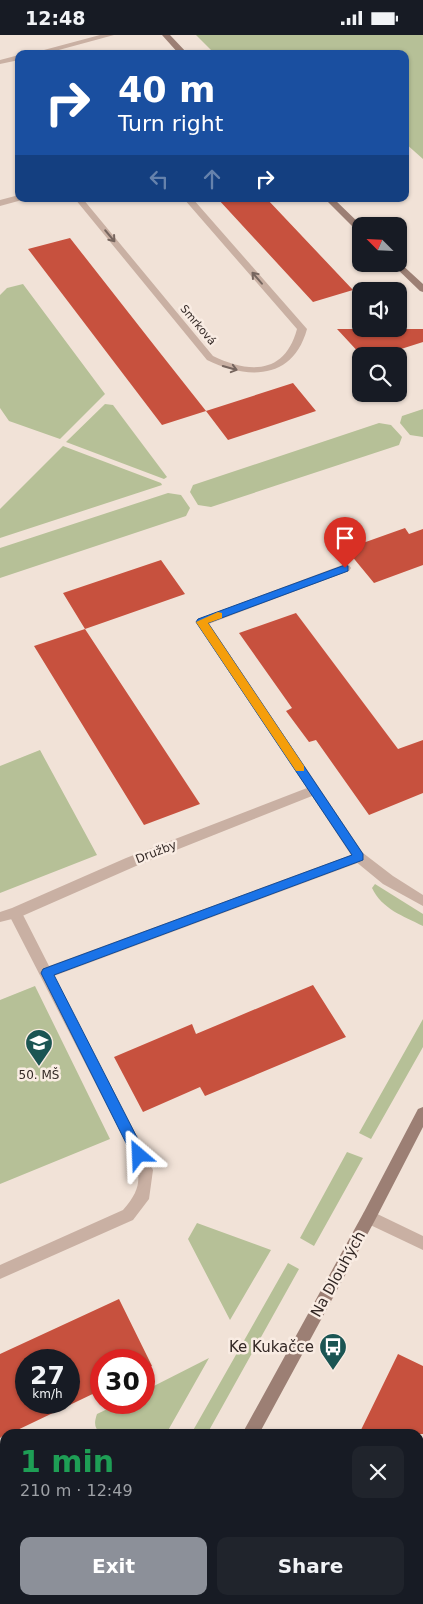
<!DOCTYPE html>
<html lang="en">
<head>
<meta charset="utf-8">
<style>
  :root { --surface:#171b24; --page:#20242c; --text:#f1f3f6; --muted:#9ea1a6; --accent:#8c9099 }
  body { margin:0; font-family:"DejaVu Sans",sans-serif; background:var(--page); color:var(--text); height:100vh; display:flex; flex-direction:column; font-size:19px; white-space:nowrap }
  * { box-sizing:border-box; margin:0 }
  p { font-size:16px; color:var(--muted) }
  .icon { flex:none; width:28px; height:28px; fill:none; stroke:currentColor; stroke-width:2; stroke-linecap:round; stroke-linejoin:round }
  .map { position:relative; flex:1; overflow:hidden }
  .side { position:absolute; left:0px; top:1394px; width:424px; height:176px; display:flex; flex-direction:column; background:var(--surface); border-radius:15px 15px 0 0; box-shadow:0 1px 4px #0004 }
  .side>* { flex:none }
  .banner { position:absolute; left:15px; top:15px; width:394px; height:152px; border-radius:10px; box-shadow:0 1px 4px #0004; background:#1a4fa0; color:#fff; overflow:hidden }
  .needle { width:32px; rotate:294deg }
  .tools { position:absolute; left:352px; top:182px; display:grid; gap:10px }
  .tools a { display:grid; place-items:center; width:55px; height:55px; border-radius:10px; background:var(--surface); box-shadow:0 1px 4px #0004; font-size:25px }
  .speed { position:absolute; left:15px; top:1314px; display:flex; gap:10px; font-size:25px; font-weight:700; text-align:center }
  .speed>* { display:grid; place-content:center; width:65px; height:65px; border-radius:50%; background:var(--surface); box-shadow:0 1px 4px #0004; line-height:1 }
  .speed small { font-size:12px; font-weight:400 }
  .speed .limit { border:8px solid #d22; background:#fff; color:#111 }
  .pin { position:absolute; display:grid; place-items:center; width:42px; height:42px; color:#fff; margin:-51px -21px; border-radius:50% 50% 50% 0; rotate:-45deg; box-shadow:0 0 5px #0007 }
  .pin .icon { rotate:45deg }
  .me { position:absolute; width:55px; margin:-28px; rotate:334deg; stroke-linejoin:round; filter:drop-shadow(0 0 4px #0008) }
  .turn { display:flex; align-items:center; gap:18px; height:105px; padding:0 20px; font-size:22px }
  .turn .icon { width:65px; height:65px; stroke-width:2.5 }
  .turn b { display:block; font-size:35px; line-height:42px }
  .lanes { display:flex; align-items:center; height:48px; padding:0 20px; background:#0003; justify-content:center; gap:25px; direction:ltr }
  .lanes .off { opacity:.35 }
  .round { display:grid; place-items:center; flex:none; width:52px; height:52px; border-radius:10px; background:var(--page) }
  .headline { display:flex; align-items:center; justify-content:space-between; height:85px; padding:0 20px }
  h1 { font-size:30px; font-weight:700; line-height:38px; color:#1e9e55 }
  .button { display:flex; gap:10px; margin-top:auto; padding:10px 20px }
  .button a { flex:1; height:58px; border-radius:10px; background:var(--accent); color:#fff; font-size:20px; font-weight:700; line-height:58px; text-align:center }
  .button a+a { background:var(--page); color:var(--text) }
  .status { display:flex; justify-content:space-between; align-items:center; height:35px; padding:0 25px; background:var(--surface); direction:ltr }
  .status svg { height:14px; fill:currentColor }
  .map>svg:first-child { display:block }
  .green { fill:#b6c097 }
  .building { fill:#c7513e; fill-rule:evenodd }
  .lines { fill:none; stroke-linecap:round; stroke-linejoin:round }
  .lane { fill:#c9b0a3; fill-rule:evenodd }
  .street { fill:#c9b0a3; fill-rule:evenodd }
  .secondary { fill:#9c7f74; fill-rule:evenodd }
  .oneway { stroke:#76655e }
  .route { fill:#1a73e8; stroke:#114b97 }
  .slow { fill:#f59e0b }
  .labels { text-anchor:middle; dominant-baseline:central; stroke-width:5; stroke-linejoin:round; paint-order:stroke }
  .far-street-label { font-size:11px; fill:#332825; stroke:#f9ece3 }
  .street-label { font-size:12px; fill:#332825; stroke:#f9ece3 }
  .poi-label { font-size:12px; fill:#332825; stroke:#f9ece3 }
  .near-street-label { font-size:15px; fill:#332825; stroke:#f9ece3 }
  .near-poi-label { font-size:15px; fill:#332825; stroke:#f9ece3; text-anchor:end }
</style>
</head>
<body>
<div class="status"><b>12:48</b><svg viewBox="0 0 49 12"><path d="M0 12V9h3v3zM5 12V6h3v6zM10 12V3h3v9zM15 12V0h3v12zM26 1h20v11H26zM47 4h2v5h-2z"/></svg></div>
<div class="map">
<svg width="423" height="1569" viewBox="0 0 423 1569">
  <rect width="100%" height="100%" fill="#f1e2d7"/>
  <path class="green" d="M196,0H423V124L405,108V19H215Z
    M23,249L105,359L60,404L9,386L0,373V260L7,253Z
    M105,369L113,370L167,442L164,444L66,407Z
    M423,374V402L410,400L400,388L402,381Z
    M379,388L391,390L402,402L399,410L211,472L198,470L190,457L193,450Z
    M63,411L161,448L162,450L0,503V474Z
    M168,458L181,460L190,473L186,481L0,543V513Z
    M40,715L97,820L0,858V731Z
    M375,849L423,879V891C403,881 382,874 372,853Z
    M35,951L110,1104L0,1149V965Z
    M423,984V1012L371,1104L359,1098Z
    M347,1117L363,1123L314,1211L300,1203Z
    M197,1188L271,1215L230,1285L188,1204Z
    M288,1228L299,1234L207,1399H191Z
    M209,1323L166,1399H101C94,1393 94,1388 97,1379L120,1368H144V1356Z"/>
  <path class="building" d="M218,164H267L353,255L313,267Z
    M70,203L157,314L206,376L162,390L28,214Z
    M337,294H423V307L379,321H362Z
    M293,348L316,376L228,405L206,376Z
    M405,493L409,499L423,494V530L374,548L346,514Z
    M161,525L185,559L85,594L63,558Z
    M296,578L398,714L423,705V758L369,780L316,705L309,707L286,676L292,673L239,598Z
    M85,594L158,705L200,769L144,790L34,611Z
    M313,950L346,1002L205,1061L200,1052L143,1077L114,1022L192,989L196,999Z
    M119,1264L152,1331L144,1335V1325H101V1355L9,1399H5L0,1403V1319ZM26,1325H69V1368H26Z
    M398,1319L423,1331V1399H359Z"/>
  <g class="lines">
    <path class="lane" d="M345,529L349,530L351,533L349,536L206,590H198L196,587L198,584Z
      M359,817L363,818L365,822L363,826L54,941L139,1105L137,1110L132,1111L127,1110L8,878L10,874H20L49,931Z"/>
    <path class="street" d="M100,0H114L44,19H29Z
      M19,20V25L0,29V25Z
      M19,160V164L22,165L0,171V165Z
      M75,164H83L213,321C250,339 285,339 297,294L184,164H193L307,294C293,345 248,345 207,325Z
      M202,583L206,584L363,818L393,841L423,860V871L383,849L355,826L312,761L136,831L20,882L0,887V877L12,873L126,823L307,753L198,590L196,587L198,584Z
      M132,1099L137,1100L153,1135L149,1164L133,1185L0,1244V1230L123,1175C147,1148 139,1135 125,1105L127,1100Z
      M369,1175L423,1201V1215L364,1187L362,1182L364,1177Z
      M0,1502L5,1504V1522L0,1520Z
      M80,1565H102L104,1569H82Z"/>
    <path class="secondary" d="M162,0H170L188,19H179Z
      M325,164H334L362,191L361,198L358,197Z
      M399,227L423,249V257L420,256L392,229H399Z
      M423,1072V1092L374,1187L259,1399H242L364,1177L418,1074Z
      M150,1565H169L167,1569H148Z"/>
  </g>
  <defs><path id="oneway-shaft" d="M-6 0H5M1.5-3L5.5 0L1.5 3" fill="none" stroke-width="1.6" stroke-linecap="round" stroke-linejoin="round" transform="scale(1.25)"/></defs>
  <g class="oneway">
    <use href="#oneway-shaft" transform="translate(110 201) rotate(50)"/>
    <use href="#oneway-shaft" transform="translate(257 243) rotate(-131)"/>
    <use href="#oneway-shaft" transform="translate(230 333) rotate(16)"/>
  </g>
  <path class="route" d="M345,530L348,531V536L208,588L363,819V825L54,940L146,1120L144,1124L139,1126L134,1124L41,938L43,934L352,820L196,587L198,584Z"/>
  <path class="slow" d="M218,577L222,578V583L208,588L304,731V736H296L196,587Z"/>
  <defs>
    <symbol id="school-pin" viewBox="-11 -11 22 30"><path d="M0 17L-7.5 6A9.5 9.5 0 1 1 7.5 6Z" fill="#1b5553" stroke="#f9ece3"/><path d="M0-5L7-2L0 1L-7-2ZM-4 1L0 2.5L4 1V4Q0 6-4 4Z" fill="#fff"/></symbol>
    <symbol id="bus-pin" viewBox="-11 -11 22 30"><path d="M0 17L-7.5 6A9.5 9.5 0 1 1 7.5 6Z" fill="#1b5553" stroke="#f9ece3"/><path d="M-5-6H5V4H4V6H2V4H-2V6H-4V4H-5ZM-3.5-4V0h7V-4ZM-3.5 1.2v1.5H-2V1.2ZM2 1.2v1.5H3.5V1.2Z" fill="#fff"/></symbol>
  </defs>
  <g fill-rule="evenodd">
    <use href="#school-pin" x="23" y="992" width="32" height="43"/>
    <use href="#bus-pin" x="317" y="1296" width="32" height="43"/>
  </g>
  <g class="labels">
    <g class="far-street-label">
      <text transform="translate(198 290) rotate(50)">Smrková</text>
    </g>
    <g class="street-label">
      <text transform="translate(156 817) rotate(-21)">Družby</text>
    </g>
    <g class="poi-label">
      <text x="39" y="1040">50. MŠ</text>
    </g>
    <g class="near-street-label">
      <text transform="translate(338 1239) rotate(-61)">Na Dlouhých</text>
    </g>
    <g class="near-poi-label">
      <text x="314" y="1312">Ke Kukačce</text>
    </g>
  </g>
</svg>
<div class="tools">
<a><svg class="needle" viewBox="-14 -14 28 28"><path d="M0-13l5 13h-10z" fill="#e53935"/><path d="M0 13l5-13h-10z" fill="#9ea1a6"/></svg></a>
<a><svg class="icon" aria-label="sound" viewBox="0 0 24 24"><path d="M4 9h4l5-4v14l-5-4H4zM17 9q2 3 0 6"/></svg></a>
<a><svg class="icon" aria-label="search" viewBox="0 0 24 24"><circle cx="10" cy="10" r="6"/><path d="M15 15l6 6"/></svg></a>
</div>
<div class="speed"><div>27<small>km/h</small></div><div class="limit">30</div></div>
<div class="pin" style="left:345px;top:533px;background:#d93025"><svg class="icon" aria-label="arrive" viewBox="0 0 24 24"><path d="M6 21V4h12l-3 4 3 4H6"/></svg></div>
<svg class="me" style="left:139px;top:1120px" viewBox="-20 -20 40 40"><path d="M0-17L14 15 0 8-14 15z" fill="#1a73e8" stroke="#fff" stroke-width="4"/></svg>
<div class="banner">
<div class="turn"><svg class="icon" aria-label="right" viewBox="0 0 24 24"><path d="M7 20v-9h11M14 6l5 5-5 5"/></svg><div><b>40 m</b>Turn right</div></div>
<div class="lanes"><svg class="icon off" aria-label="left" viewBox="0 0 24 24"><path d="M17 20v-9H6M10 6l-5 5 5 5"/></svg><svg class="icon off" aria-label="ahead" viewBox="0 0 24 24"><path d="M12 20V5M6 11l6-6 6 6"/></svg><svg class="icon" aria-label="right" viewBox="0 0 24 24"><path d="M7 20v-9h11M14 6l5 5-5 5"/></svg></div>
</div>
<section class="side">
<div class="headline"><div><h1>1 min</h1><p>210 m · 12:49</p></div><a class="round"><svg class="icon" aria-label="close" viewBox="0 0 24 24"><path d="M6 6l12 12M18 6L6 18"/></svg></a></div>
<div class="button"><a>Exit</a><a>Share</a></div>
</section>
</div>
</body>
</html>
